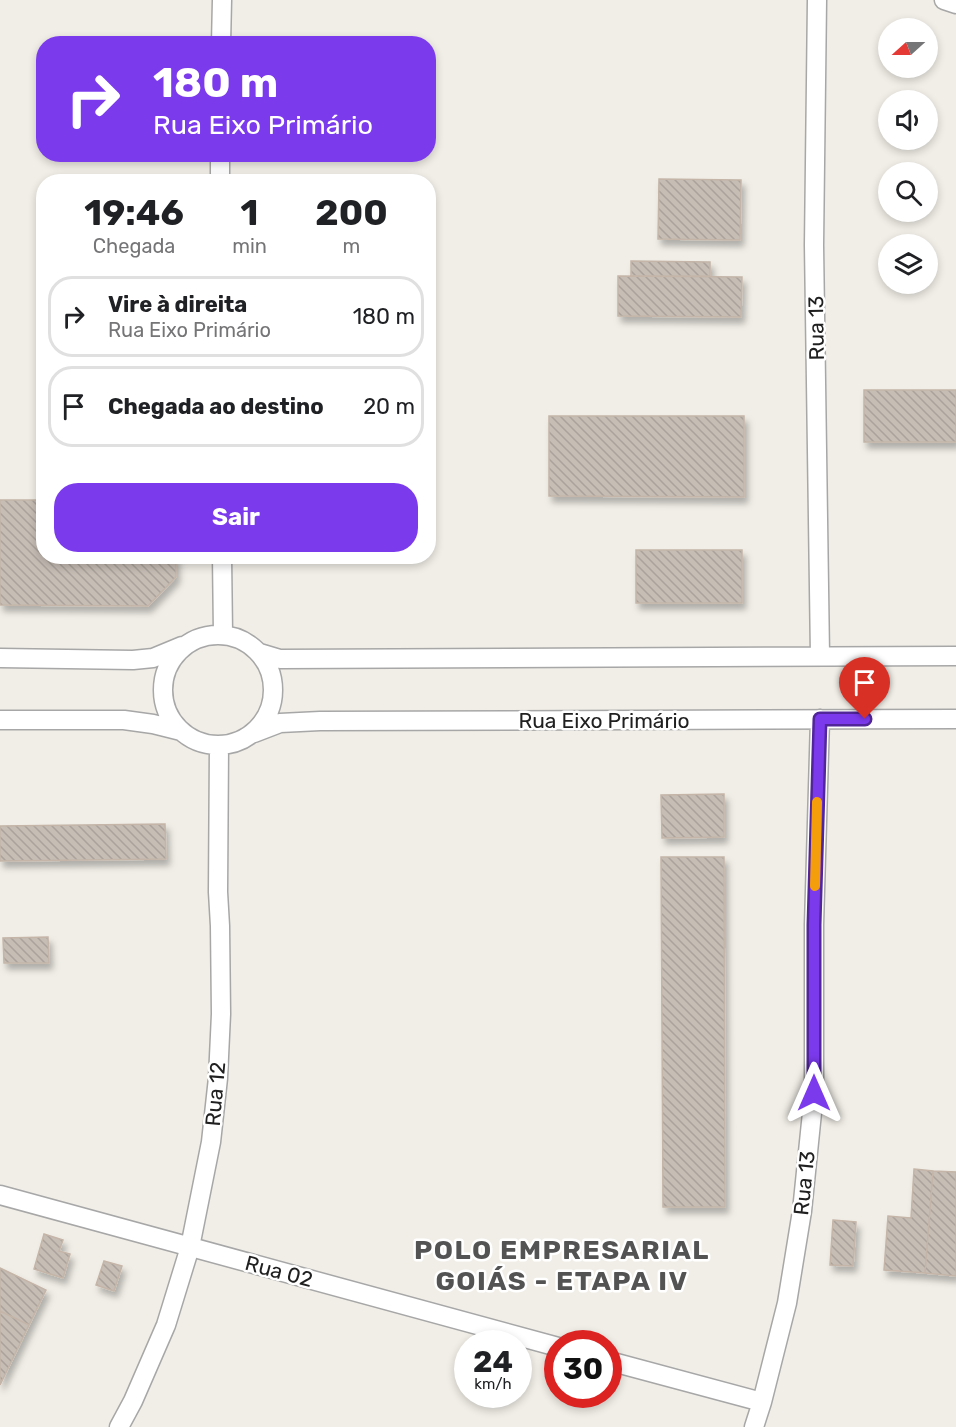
<!DOCTYPE html>
<html lang="pt">
<head>
<meta charset="utf-8">
<style>
  :root { --surface:#fff; --page:#f6f6f6; --text:#202124; --muted:#757577; --line:#e0e0e0; --accent:#7c3aed }
  body { margin:0; font-family:Rubik,sans-serif; background:var(--page); color:var(--text); height:100vh; display:flex; flex-direction:column; font-size:22px; white-space:nowrap }
  * { box-sizing:border-box; margin:0 }
  p { font-size:20px; color:var(--muted) }
  .icon { flex:none; width:33px; height:33px; fill:none; stroke:currentColor; stroke-width:2; stroke-linecap:round; stroke-linejoin:round }
  .map { position:relative; flex:1; overflow:hidden }
  .panel { position:absolute; left:36px; top:174px; width:400px; height:390px; display:flex; flex-direction:column; background:var(--surface); border-radius:24px; box-shadow:0 3px 9px #0003 }
  .panel>* { flex:none }
  .banner { position:absolute; left:36px; top:36px; width:400px; height:126px; border-radius:24px; box-shadow:0 3px 9px #0003; background:#7c3aed; color:#fff; overflow:hidden }
  .needle { width:39px; rotate:249deg }
  .fabs { position:absolute; left:878px; top:18px; display:grid; gap:12px }
  .fabs a { display:grid; place-items:center; width:60px; height:60px; border-radius:50%; background:var(--surface); box-shadow:0 3px 9px #0003; font-size:30px }
  .speed { position:absolute; left:454px; top:1330px; display:flex; gap:12px; font-size:30px; font-weight:700; text-align:center }
  .speed>* { display:grid; place-content:center; width:78px; height:78px; border-radius:50%; background:var(--surface); box-shadow:0 3px 9px #0003; line-height:1 }
  .speed small { font-size:15px; font-weight:400 }
  .speed .limit { border:9px solid #d22; background:#fff; color:#111 }
  .pin { position:absolute; display:grid; place-items:center; width:51px; height:51px; color:#fff; margin:-62px -26px; border-radius:50% 50% 50% 0; rotate:-45deg; box-shadow:0 0 6px #0007 }
  .pin .icon { rotate:45deg }
  .me { position:absolute; width:66px; margin:-33px; rotate:0deg; stroke-linejoin:round; filter:drop-shadow(0 0 4px #0008) }
  .turn { display:flex; align-items:center; gap:21px; height:126px; padding:0 18px; font-size:27px }
  .turn .icon { width:78px; height:78px; stroke-width:2.5 }
  .turn b { display:block; font-size:42px; line-height:51px }
  .eta { display:flex; justify-content:space-evenly; align-items:center; height:102px; text-align:center }
  .eta b { font-size:36px; font-weight:700; line-height:42px }
  .action { display:flex; gap:12px; margin-top:auto; padding:12px 18px }
  .action a { flex:1; height:69px; border-radius:24px; background:var(--accent); color:#fff; font-size:24px; font-weight:700; line-height:69px; text-align:center }
  ul { padding:0; list-style:none }
  li { display:flex; align-items:center; gap:18px; height:81px; margin:0 12px 9px; padding:0 6px; border:3px solid var(--line); border-radius:24px }
  li div { flex:1 }
  li b { display:block; font-size:22px }
  li em { font-style:normal }
  .map>svg:first-child { display:block }
  .building { fill:url(#building-back-hatch); stroke:#c4b5a8; stroke-width:1.5; filter:url(#shadow) }
  .lines { fill:none; stroke-linecap:round; stroke-linejoin:round }
  .minor-casing { stroke:#a7a7a7; stroke-width:21 }
  .minor { stroke:#fff; stroke-width:18 }
  .route-casing { stroke:#51269a; stroke-width:15 }
  .route { stroke:#7c3aed; stroke-width:10 }
  .slow { stroke:#f59e0b; stroke-width:10 }
  .labels { text-anchor:middle; dominant-baseline:central; stroke-width:5; stroke-linejoin:round; paint-order:stroke }
  .street-label { font-size:21px; fill:#202020; stroke:#fff }
  .district-label { font-size:27px; font-weight:bold; letter-spacing:1.5px; fill:#535353; stroke:#fff }
</style>
</head>
<body>
<div class="map">
<svg width="956" height="1427" viewBox="0 0 956 1427">
  <defs>
    <pattern id="building-back-hatch" width="6" height="6" patternUnits="userSpaceOnUse" patternTransform="scale(1.5)"><rect width="6" height="6" fill="#c6bdb5"/><path d="M-1 5l2 2M0 0l6 6M5-1l2 2" fill="none" stroke="#aaa29b"/></pattern>
    <filter id="shadow"><feDropShadow dx="3.5" dy="6" stdDeviation="3" flood-color="#0004"/></filter>
  </defs>
  <rect width="100%" height="100%" fill="#f1eee7"/>
  <path class="building" d="M659,179L741,180L740,240L658,239Z
    M631,261L710,262V276H631Z
    M618,276L742,277L741,317L618,316Z
    M864,390H956V442H864Z
    M549,416H744V497L549,496Z
    M0,500H44V556H176V577L148,606L0,605Z
    M636,550H742V603H636Z
    M724,794V837L662,838L661,795Z
    M165,824L166,859L0,861V826Z
    M661,857H724L725,1207H663Z
    M48,937L49,963H4L3,938Z
    M914,1169L933,1171L925,1273L884,1270L888,1216L911,1218Z
    M933,1171L956,1172V1276L925,1273Z
    M833,1220L856,1222L853,1266L830,1265Z
    M44,1234L63,1240L59,1251L70,1254L63,1278L34,1269Z
    M104,1261L122,1266L114,1291L96,1285Z
    M0,1268L46,1290L29,1325L0,1311Z
    M0,1311L29,1325L0,1385Z"/>
  <g class="lines">
    <defs>
      <path id="minor" d="M817,0L814,245L820,656
        M944,0L956,4
        M221,44L222,0
        M220,154V182
        M222,556L223,634
        M163 690a55 55 0 1 1 110 0a55 55 0 1 1-110 0Z
        M260,653L280,659L956,656
        M0,658L133,660L153,658L182,646
        M0,720H124L153,724L181,731
        M254,733L280,723L320,721L956,719
        M0,1195L558,1347
        M609,1361L762,1402
        M119,1427L133,1401L166,1325L190,1247L211,1142L218,1078L221,1014L220,926L218,892L219,745
        M754,1427L762,1402L787,1303L802,1211L814,1093V925L820,719"/>
    </defs>
    <use href="#minor" class="minor-casing"/>
    <use href="#minor" class="minor"/>
  </g>
  <g class="lines">
    <defs>
      <path id="route" d="M814,1093V925L820,719H865"/>
    </defs>
    <use href="#route" class="route-casing"/>
    <use href="#route" class="route"/>
    <path class="slow" d="M815,886L817,802"/>
  </g>
  <g class="labels">
    <g class="street-label">
      <text transform="translate(816 328) rotate(-91)">Rua 13</text>
      <text x="604" y="720">Rua Eixo Primário</text>
      <text transform="translate(215 1094) rotate(-85)">Rua 12</text>
      <text transform="translate(804 1183) rotate(-84)">Rua 13</text>
      <text transform="translate(279 1271) rotate(15)">Rua 02</text>
    </g>
    <g class="district-label">
      <text x="562" y="1250">POLO EMPRESARIAL<tspan x="562" dy="31">GOIÁS - ETAPA IV</tspan></text>
    </g>
  </g>
</svg>
<div class="fabs">
<a><svg class="needle" viewBox="-14 -14 28 28"><path d="M0-13l5 13h-10z" fill="#e53935"/><path d="M0 13l5-13h-10z" fill="#757577"/></svg></a>
<a><svg class="icon" aria-label="sound" viewBox="0 0 24 24"><path d="M4 9h4l5-4v14l-5-4H4zM17 9q2 3 0 6"/></svg></a>
<a><svg class="icon" aria-label="search" viewBox="0 0 24 24"><circle cx="10" cy="10" r="6"/><path d="M15 15l6 6"/></svg></a>
<a><svg class="icon" aria-label="layers" viewBox="0 0 24 24"><path d="M12 4l9 5-9 5-9-5zM3 14l9 5 9-5"/></svg></a>
</div>
<div class="speed"><div>24<small>km/h</small></div><div class="limit">30</div></div>
<div class="pin" style="left:865px;top:719px;background:#d93025"><svg class="icon" aria-label="arrive" viewBox="0 0 24 24"><path d="M6 21V4h12l-3 4 3 4H6"/></svg></div>
<svg class="me" style="left:814px;top:1093px" viewBox="-20 -20 40 40"><path d="M0-17L14 15 0 8-14 15z" fill="#7c3aed" stroke="#fff" stroke-width="4"/></svg>
<div class="banner">
<div class="turn"><svg class="icon" aria-label="right" viewBox="0 0 24 24"><path d="M7 20v-9h11M14 6l5 5-5 5"/></svg><div><b>180 m</b>Rua Eixo Primário</div></div>
</div>
<section class="panel">
<div class="eta">
<div><b>19:46</b><p>Chegada</p></div>
<div><b>1</b><p>min</p></div>
<div><b>200</b><p>m</p></div>
</div>
<ul>
<li><svg class="icon" aria-label="right" viewBox="0 0 24 24"><path d="M7 20v-9h11M14 6l5 5-5 5"/></svg><div><b>Vire à direita</b><p>Rua Eixo Primário</p></div><em>180 m</em></li>
<li><svg class="icon" aria-label="arrive" viewBox="0 0 24 24"><path d="M6 21V4h12l-3 4 3 4H6"/></svg><div><b>Chegada ao destino</b></div><em>20 m</em></li>
</ul>
<div class="action"><a>Sair</a></div>
</section>
</div>
</body>
</html>
